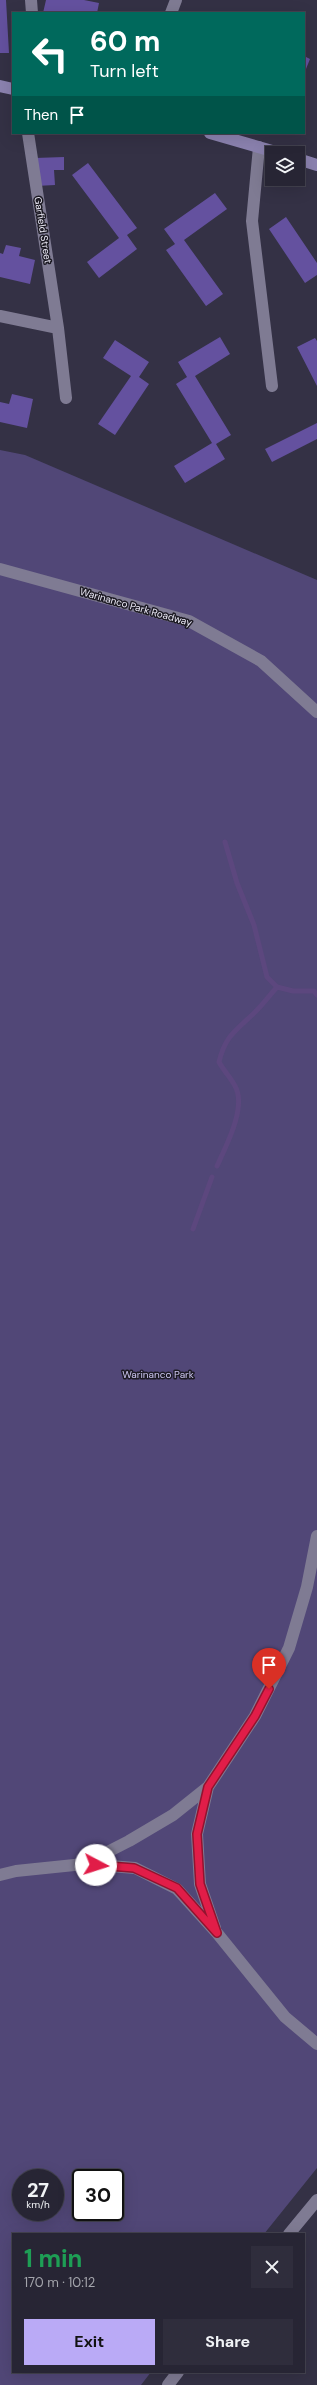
<!DOCTYPE html>
<html lang="en">
<head>
<meta charset="utf-8">
<style>
  :root { --surface:#272534; --page:#2f2d3c; --text:#f1f3f6; --muted:#a4a5ac; --line:#43424f; --accent:#baaaf6 }
  body { margin:0; font-family:"DM Sans",sans-serif; background:var(--page); color:var(--text); height:100vh; display:flex; flex-direction:column; font-size:15px; white-space:nowrap }
  * { box-sizing:border-box; margin:0 }
  p { font-size:13px; color:var(--muted) }
  .icon { flex:none; width:22px; height:22px; fill:none; stroke:currentColor; stroke-width:2; stroke-linecap:round; stroke-linejoin:round }
  .map { position:relative; flex:1; overflow:hidden }
  .details { position:absolute; left:12px; top:2233px; width:293px; height:140px; display:flex; flex-direction:column; background:var(--surface); border-radius:0px; box-shadow:0 4px 16px #0002,0 0 0 1px var(--line) }
  .details>* { flex:none }
  .hud { position:absolute; left:12px; top:12px; width:293px; height:122px; border-radius:0px; box-shadow:0 4px 16px #0002,0 0 0 1px var(--line); background:#00695c; color:#fff; overflow:hidden }
  .controls { position:absolute; left:265px; top:146px; display:grid; gap:8px }
  .controls a { display:grid; place-items:center; width:40px; height:40px; border-radius:0px; background:var(--surface); box-shadow:0 4px 16px #0002,0 0 0 1px var(--line); font-size:20px }
  .speed { position:absolute; left:12px; top:2169px; display:flex; gap:8px; font-size:20px; font-weight:700; text-align:center }
  .speed>* { display:grid; place-content:center; width:52px; height:52px; border-radius:50%; background:var(--surface); box-shadow:0 4px 16px #0002,0 0 0 1px var(--line); line-height:1 }
  .speed small { font-size:10px; font-weight:400 }
  .speed .limit { border:2px solid #111; border-radius:6px; background:#fff; color:#111 }
  .pin { position:absolute; display:grid; place-items:center; width:34px; height:34px; color:#fff; margin:-41px -17px; border-radius:50% 50% 50% 0; rotate:-45deg; box-shadow:0 0 4px #0007 }
  .pin .icon { rotate:45deg }
  .me { position:absolute; width:44px; margin:-22px; rotate:95deg; stroke-linejoin:round; filter:drop-shadow(0 0 3px #0008) }
  .turn { display:flex; align-items:center; gap:14px; height:84px; padding:0 12px; font-size:18px }
  .turn .icon { width:52px; height:52px; stroke-width:2.5 }
  .turn b { display:block; font-size:28px; line-height:34px }
  .then { display:flex; align-items:center; height:38px; padding:0 12px; background:#0003; gap:8px; font-size:15px }
  .round { display:grid; place-items:center; flex:none; width:42px; height:42px; border-radius:0px; background:var(--page) }
  .headline { display:flex; align-items:center; justify-content:space-between; height:68px; padding:0 12px }
  h1 { font-size:24px; font-weight:700; line-height:30px; color:#1e9e55 }
  .action { display:flex; gap:8px; margin-top:auto; padding:8px 12px }
  .action a { flex:1; height:46px; border-radius:0px; background:var(--accent); color:#111; font-size:16px; font-weight:700; line-height:46px; text-align:center }
  .action a+a { background:var(--page); color:var(--text) }
  .map>svg:first-child { display:block }
  .green { fill:#514777; fill-rule:evenodd }
  .lines { fill:none; stroke-linecap:round; stroke-linejoin:round }
  .stream { stroke:#5c477e; stroke-width:5 }
  .building { fill:#64519f }
  .street { stroke:#7f7b93; stroke-width:12 }
  .secondary { stroke:#8b82af; stroke-width:12 }
  .route-casing { stroke:#92132f; stroke-width:10 }
  .route { stroke:#e11d48; stroke-width:7 }
  .labels { text-anchor:middle; dominant-baseline:central; stroke-width:3; stroke-linejoin:round; paint-order:stroke }
  .street-label { font-size:10px; fill:#eeecf9; stroke:#1c1a23 }
  .park-label { font-size:10px; fill:#cec7f3; stroke:#1c1a23 }
</style>
</head>
<body>
<div class="map">
<svg width="317" height="2385" viewBox="0 0 317 2385">
  <rect width="100%" height="100%" fill="#343145"/>
  <path class="green" d="M0,450L25,455L317,580V2168L264,2234H13V2372H151L141,2385H0ZM21,2178H55V2212H21ZM81,2178H115V2212H81Z"/>
  <g class="lines">
    <path class="stream" d="M225,842L237,883L254,925L267,977L277,987L293,991H314L317,995
      M217,1166C226,1146 247,1107 235,1086C231,1078 224,1071 219,1062C225,1037 234,1032 252,1015C261,1007 269,996 277,987
      M193,1229L212,1177"/>
  </g>
  <path class="building" d="M0,0H6L9,53H0Z
    M46,0H84L99,3L97,13H43Z
    M304,56L310,59L304,74Z
    M64,157V170H54L55,185L36,186L35,158Z
    M88,163L137,228L127,235L137,249L99,278L87,262L119,238L72,175Z
    M215,193L227,209L184,240L223,294L206,306L166,250L175,244L164,229Z
    M286,217L317,263V275L305,283L269,229Z
    M6,245L21,248L19,256L35,260L30,284L0,277V253L3,254Z
    M220,337L230,354L195,376L231,435L216,444L225,459L185,483L174,466L212,443L176,384L187,377L178,362Z
    M315,338L317,341V386L297,347Z
    M115,340L149,362L139,377L149,384L115,435L98,424L131,376L103,358Z
    M12,394L33,399L27,428L0,422V402L9,404Z
    M317,423V439L272,462L265,449Z"/>
  <g class="lines">
    <path class="street" d="M31,0L32,13
      M171,13L176,0
      M28,133L58,328L66,398
      M259,147L252,221L272,386
      M0,316L58,328
      M0,569L189,621L261,661L317,712
      M208,1787L197,1834L200,1884L215,1928
      M85,1864L135,1868L177,1889L217,1933L285,2017L317,2044
      M0,1875L16,1871L84,1864L129,1841L173,1815L208,1787L255,1716L289,1648L307,1587L317,1536
      M289,2234L317,2200
      M168,2385L178,2372"/>
    <path class="secondary" d="M0,86L13,89
      M210,133L279,153
      M298,159L317,165"/>
  </g>
  <g class="lines">
    <defs>
      <path id="route" d="M96,1865L134,1868L177,1888L217,1933L200,1884L197,1834L208,1787L255,1716L269,1689"/>
    </defs>
    <use href="#route" class="route-casing"/>
    <use href="#route" class="route"/>
  </g>
  <g class="labels">
    <g class="street-label">
      <text transform="translate(43 230) rotate(81)">Garfield Street</text>
      <text transform="translate(136 607) rotate(16)">Warinanco Park Roadway</text>
    </g>
    <g class="park-label">
      <text x="158" y="1374">Warinanco Park</text>
    </g>
  </g>
</svg>
<div class="controls">
<a><svg class="icon" aria-label="layers" viewBox="0 0 24 24"><path d="M12 4l9 5-9 5-9-5zM3 14l9 5 9-5"/></svg></a>
</div>
<div class="speed"><div>27<small>km/h</small></div><div class="limit">30</div></div>
<div class="pin" style="left:269px;top:1689px;background:#d93025"><svg class="icon" aria-label="arrive" viewBox="0 0 24 24"><path d="M6 21V4h12l-3 4 3 4H6"/></svg></div>
<svg class="me" style="left:96px;top:1865px" viewBox="-20 -20 40 40"><circle r="19" fill="#fff"/><path d="M0-13L10 11 0 6-10 11z" fill="#e11d48"/></svg>
<div class="hud">
<div class="turn"><svg class="icon" aria-label="left" viewBox="0 0 24 24"><path d="M17 20v-9H6M10 6l-5 5 5 5"/></svg><div><b>60 m</b>Turn left</div></div>
<div class="then">Then<svg class="icon" aria-label="arrive" viewBox="0 0 24 24"><path d="M6 21V4h12l-3 4 3 4H6"/></svg></div>
</div>
<section class="details">
<div class="headline"><div><h1>1 min</h1><p>170 m · 10:12</p></div><a class="round"><svg class="icon" aria-label="close" viewBox="0 0 24 24"><path d="M6 6l12 12M18 6L6 18"/></svg></a></div>
<div class="action"><a>Exit</a><a>Share</a></div>
</section>
</div>
</body>
</html>
